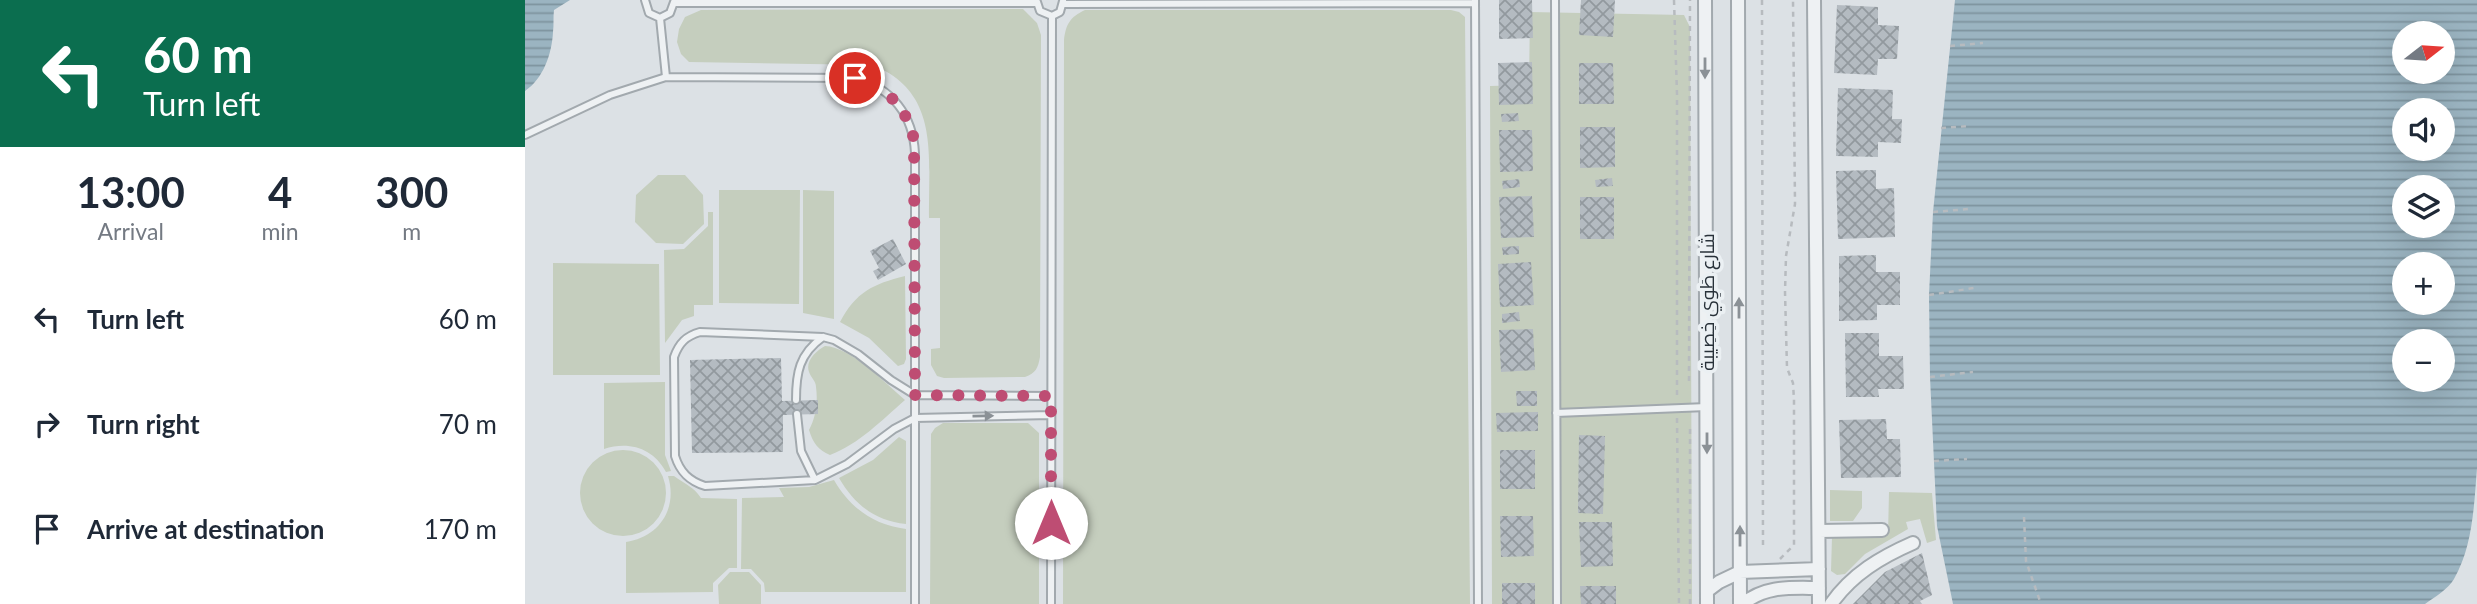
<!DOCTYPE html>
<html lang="en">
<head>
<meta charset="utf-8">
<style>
  :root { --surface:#fff; --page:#f2f2f3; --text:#1f2937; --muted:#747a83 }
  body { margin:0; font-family:Lato,Cairo,sans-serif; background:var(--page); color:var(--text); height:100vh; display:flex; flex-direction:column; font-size:26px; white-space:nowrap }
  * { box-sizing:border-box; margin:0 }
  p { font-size:23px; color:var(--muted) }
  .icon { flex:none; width:38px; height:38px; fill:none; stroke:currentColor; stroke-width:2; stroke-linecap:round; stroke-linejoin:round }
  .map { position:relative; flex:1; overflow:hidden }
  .drawer { display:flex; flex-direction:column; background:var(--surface); width:525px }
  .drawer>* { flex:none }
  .top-card { background:#0b6e4f; color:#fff; overflow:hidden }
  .needle { width:46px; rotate:73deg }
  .buttons { position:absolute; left:1867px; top:21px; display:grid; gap:14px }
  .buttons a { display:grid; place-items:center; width:63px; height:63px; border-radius:50%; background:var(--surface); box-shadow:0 7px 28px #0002; font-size:35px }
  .pin { position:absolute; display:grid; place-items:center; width:60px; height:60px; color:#fff; margin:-30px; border:4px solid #fff; border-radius:50%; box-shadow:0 2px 7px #0007 }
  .me { position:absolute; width:77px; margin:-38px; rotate:0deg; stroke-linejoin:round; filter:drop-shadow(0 0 5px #0008) }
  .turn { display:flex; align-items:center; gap:24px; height:147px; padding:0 28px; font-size:32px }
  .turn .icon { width:91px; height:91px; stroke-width:2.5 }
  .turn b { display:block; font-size:49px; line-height:60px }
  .eta { display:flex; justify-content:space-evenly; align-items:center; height:119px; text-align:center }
  .eta b { font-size:42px; font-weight:700; line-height:49px }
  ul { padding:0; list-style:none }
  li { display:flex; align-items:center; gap:21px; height:105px; padding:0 28px }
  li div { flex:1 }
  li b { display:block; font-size:26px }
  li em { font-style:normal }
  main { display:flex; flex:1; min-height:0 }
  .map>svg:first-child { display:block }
  .green { fill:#c5cebe }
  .water { fill:url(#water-rules); fill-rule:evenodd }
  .building { fill:url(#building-cross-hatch) }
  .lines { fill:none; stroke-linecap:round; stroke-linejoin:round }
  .service-casing { stroke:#a2a9ae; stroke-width:10 }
  .minor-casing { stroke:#a2a9ae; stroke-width:16 }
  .path { stroke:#b7bbbf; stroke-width:2.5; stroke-dasharray:5 5; stroke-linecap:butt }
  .service { stroke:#eef1f3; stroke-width:6 }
  .minor { stroke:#eef1f3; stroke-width:12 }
  .oneway { fill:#8b9196 }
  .route { stroke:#be4d73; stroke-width:12; stroke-dasharray:0 21.6 }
  .labels { text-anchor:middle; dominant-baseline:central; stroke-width:7; stroke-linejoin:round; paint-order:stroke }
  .street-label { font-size:19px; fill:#283139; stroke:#ebf0f3 }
</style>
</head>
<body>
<main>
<section class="drawer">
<div class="top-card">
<div class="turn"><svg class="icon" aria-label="left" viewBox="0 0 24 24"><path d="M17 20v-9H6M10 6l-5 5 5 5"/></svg><div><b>60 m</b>Turn left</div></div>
</div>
<div class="eta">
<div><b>13:00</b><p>Arrival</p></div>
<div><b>4</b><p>min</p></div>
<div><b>300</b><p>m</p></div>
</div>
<ul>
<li><svg class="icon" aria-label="left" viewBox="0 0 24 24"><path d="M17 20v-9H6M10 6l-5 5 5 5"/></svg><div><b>Turn left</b></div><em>60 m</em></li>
<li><svg class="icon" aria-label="right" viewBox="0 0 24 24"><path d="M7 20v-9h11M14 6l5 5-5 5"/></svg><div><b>Turn right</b></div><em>70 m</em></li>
<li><svg class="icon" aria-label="arrive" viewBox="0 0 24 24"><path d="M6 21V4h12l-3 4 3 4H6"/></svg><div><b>Arrive at destination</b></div><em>170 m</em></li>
</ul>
</section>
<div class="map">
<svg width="1952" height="604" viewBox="0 0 1952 604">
  <defs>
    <pattern id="water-rules" width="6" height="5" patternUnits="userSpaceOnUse" patternTransform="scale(1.75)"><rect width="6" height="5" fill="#9bb4c1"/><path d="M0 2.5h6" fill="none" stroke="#7e939e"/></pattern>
    <pattern id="building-cross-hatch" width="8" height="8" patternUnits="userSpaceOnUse" patternTransform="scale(1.75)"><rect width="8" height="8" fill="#b4bbc1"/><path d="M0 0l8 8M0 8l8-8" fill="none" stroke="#92999e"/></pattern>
  </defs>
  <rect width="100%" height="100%" fill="#dce1e5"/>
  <path class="green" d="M498,9L512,23L516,35L515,357C513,368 511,373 500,377L419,378L412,376L406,365V349L415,348V218H404C403,157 416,93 348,65L164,62L156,54L152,42L154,29L160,17L176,10Z
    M560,10H926L934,12L940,17L945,604H538L539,40C541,24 545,17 560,10Z
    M1005,12L1159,15L1165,27L1167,604H967L965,86L1004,85Z
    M133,175H160L178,195L179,224L158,244L131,243L110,222L111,195Z
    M194,190H275L274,304L194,303Z
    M278,190L309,191V319L278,313Z
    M183,212H188V305H169V316L157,320L140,343L139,250L159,249L183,226Z
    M28,263L134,264L135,375H28Z
    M380,276L381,359L379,364L373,366L344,338L315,322C331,292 348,284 380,276Z
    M300,346C326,347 360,383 380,400C357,420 334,444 305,455C293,450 288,443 284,430C291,417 293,402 291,387C291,381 286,378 284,372C280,361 291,351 300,346Z
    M140,382V455L146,471L141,472C128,448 104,441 79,449V383Z
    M418,423H503L514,433V604H405L406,434L410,428Z
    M374,437L381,441V524C350,521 329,504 314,478L348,460Z
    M55 493a43 43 0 1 1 86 0a43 43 0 1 1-86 0Z
    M143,476H149C161,485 168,486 176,498L212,499V568H204L188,583V592L101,593V542C134,537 153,509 143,476Z
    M309,480C325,508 349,525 381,529V592H240L239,583L226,569H216L217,498L259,497L254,488L284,487Z
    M1305,490L1337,491V508L1328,521H1305Z
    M1364,492L1407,493L1411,540L1402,543L1395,519L1381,522L1383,529L1340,554L1320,574L1312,575L1306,571L1307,537L1363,535Z
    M205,572H224L236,585V604H194L193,585Z"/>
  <path class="water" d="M0,0H45L29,10C28,17 29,25 28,32C27,54 18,79 0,91Z
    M1430,0H1952V468C1949,505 1948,546 1929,579C1923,589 1910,597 1900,604H1428L1412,526L1405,377L1404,295L1408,212ZM1880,33H1918V72H1880ZM1880,110H1918V149H1880ZM1880,187H1918V226H1880ZM1880,264H1918V303H1880ZM1880,341H1918V380H1880Z"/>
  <path class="building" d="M974,0H1007L1008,38L974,39Z
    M1056,0H1090L1088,37L1054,35Z
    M1312,5L1353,7V25L1374,26L1372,59H1353L1352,75L1309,73Z
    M1007,62L1008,104L974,105L973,63Z
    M1054,63H1088L1089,104H1054Z
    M1313,88L1368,90L1367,119H1377L1376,143L1353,142V157L1311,156Z
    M993,113L994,121L977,122L976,114Z
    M1055,127H1090V167L1055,168Z
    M974,130H1007L1008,171L975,172Z
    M1351,170V189L1369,188L1370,237L1313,239L1311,171Z
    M1087,178L1088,186L1071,187L1070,180Z
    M994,179L995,187L978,189L977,181Z
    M1007,196L1009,237L976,238L974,197Z
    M1055,197H1089V239H1055Z
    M368,239L381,264L353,280L348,271L354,268L345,251Z
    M994,246V254L978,255L977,247Z
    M1351,255V272H1375V305H1352V320L1314,321V256Z
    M1006,262L1009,305L975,307L973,264Z
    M994,312L995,321L977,323V314Z
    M1008,329L1010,370L976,372L974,330Z
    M1320,333H1354V356H1378L1379,389H1353L1354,397H1321Z
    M256,358L257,401L293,400V414L258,415V452L167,453L165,360Z
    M991,391H1012V406H992Z
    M1013,412V431L972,432L971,413Z
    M1361,419L1362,439H1375L1376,477L1316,478L1314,420Z
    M1054,435L1080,436L1078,514L1053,513Z
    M975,450H1010V489H975Z
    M975,516H1008L1009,556L976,557Z
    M1054,522H1087L1088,566L1056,567Z
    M1397,553L1407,595L1395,601L1397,604H1328L1360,572Z
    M977,583H1010V604H977Z
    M1055,586H1091V604H1056Z"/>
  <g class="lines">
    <defs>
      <path id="service" d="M120,0L124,13L135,18L145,13L149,2
        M950,0L953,604
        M1030,0L1032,604
        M512,2L515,11L527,16L535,12L538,1
        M149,3H512
        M539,4L950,3
        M135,18L141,77
        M0,135L85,95L141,77L330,78C367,88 388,115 390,153V604
        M271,400C271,373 274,354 298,337
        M1031,413L1182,407
        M272,414L276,451L290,480
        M526,415L390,418L369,429L322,464L290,480L180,486C164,481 155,472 150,456L149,357C154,343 161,336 175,332L298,337L309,340L333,354L366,380L390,395L526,396
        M526,604L527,16"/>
      <path id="minor" d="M1180,0L1182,604
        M1213,0L1215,604
        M1289,0L1294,604
        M1294,531L1357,530
        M1182,591L1194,582L1215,572L1294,569
        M1218,604C1240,585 1267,588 1294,588
        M1306,604C1327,574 1356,557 1388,543"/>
    </defs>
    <use href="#service" class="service-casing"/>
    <use href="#minor" class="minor-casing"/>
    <path class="path" d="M1149,0L1152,94V398
      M1237,0L1238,549
      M1425,46L1458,43
      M1416,128L1445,126
      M1408,212L1444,209
      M1404,295L1449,288
      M1405,377L1448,372
      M1164,381L1165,0
      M1152,418L1154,604
      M1165,429V604
      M1409,461L1442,459
      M1499,517L1501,561L1516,604
      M1255,559L1269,545V400L1268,383L1262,368L1260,292L1261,256L1270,204L1268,0"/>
    <use href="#service" class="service"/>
    <use href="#minor" class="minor"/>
  </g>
  <defs><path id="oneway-solid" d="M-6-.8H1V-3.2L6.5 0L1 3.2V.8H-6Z" transform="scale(1.75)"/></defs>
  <g class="oneway">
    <use href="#oneway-solid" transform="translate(1180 68) rotate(90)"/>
    <use href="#oneway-solid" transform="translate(1214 308) rotate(-90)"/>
    <use href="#oneway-solid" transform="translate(458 416) rotate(-1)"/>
    <use href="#oneway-solid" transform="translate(1182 443) rotate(90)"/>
    <use href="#oneway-solid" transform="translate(1215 536) rotate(-90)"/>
  </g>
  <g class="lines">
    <path class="route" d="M330,78C362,87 382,108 389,140L390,395L526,396V523"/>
  </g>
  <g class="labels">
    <g class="street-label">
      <text transform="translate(1181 302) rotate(-90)">شارع طَوِي خِصِيبة</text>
    </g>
  </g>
</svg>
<div class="buttons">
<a><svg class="needle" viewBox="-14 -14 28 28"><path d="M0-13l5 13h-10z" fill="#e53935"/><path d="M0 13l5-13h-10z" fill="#747a83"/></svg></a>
<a><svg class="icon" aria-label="sound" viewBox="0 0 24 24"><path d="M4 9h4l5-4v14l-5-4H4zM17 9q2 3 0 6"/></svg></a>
<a><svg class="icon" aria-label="layers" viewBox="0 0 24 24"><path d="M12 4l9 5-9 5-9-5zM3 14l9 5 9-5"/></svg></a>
<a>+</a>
<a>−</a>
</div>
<div class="pin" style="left:330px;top:78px;background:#d93025"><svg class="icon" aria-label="arrive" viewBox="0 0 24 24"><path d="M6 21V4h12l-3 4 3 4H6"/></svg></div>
<svg class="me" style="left:526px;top:523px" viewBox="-20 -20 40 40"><circle r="19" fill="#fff"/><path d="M0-13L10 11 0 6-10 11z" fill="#be4d73"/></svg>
</div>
</main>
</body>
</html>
